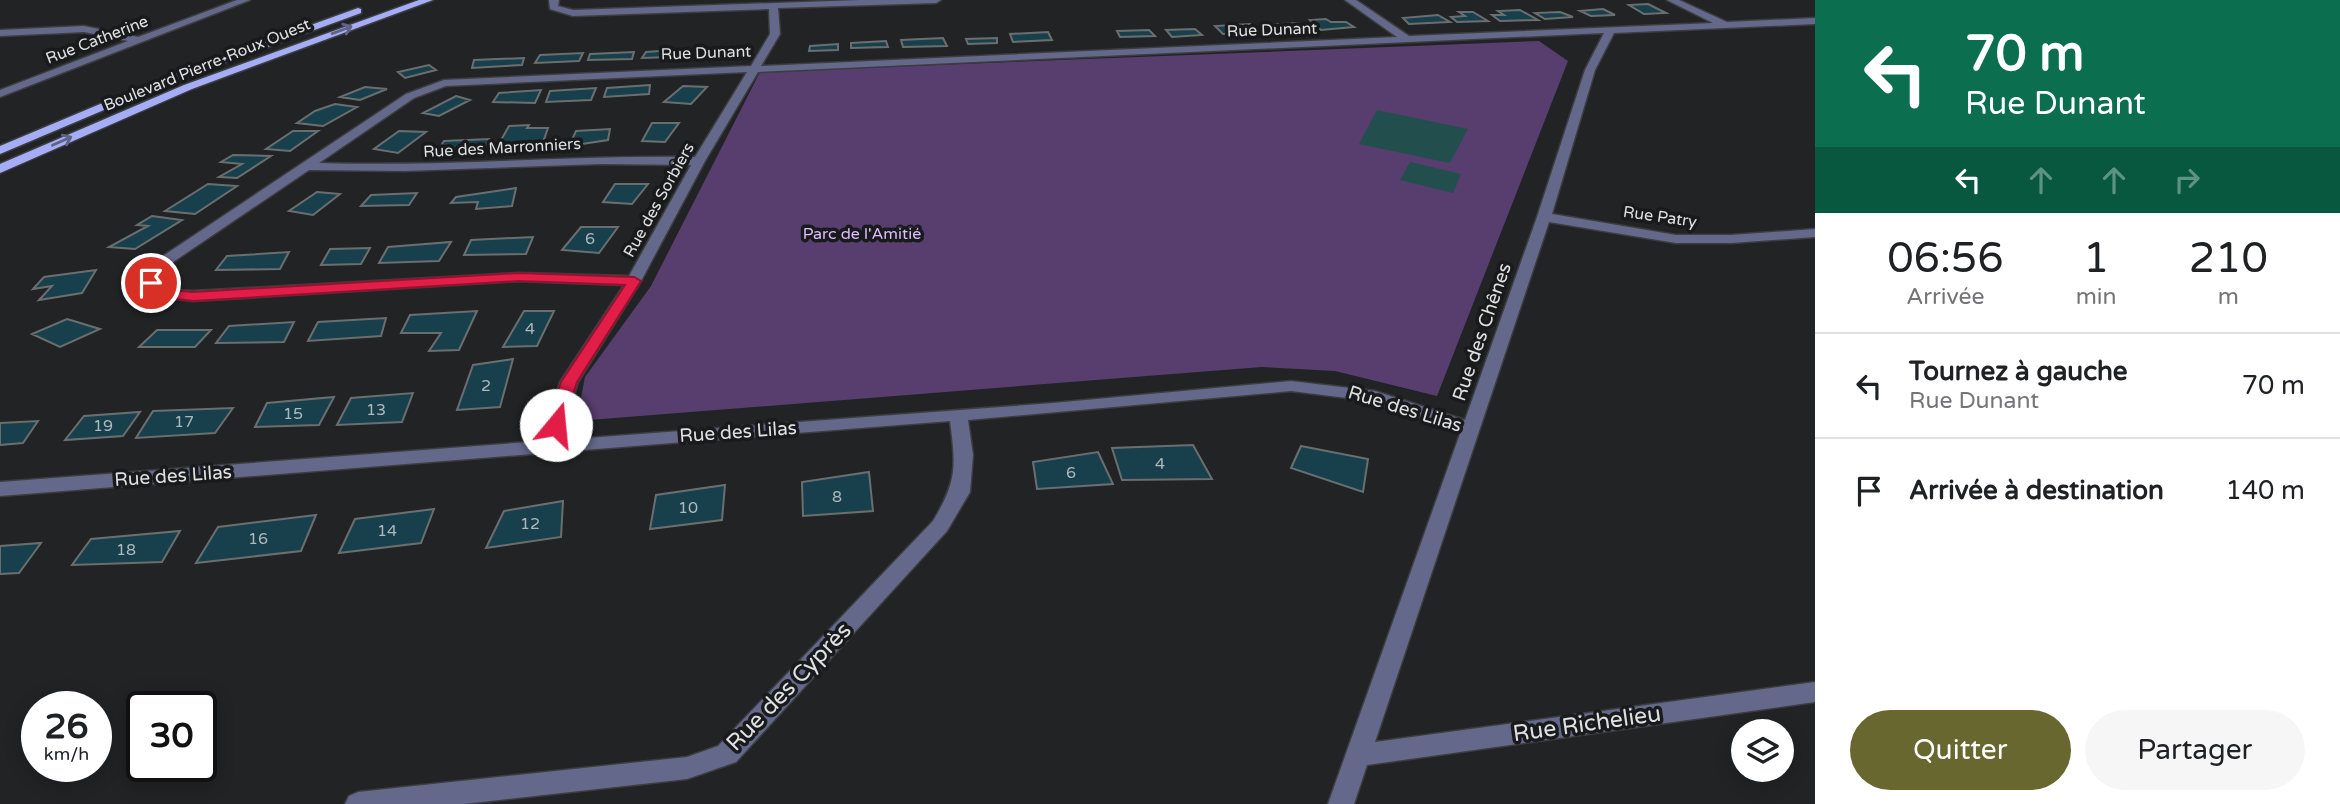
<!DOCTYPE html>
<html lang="fr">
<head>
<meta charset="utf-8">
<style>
  :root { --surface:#fff; --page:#f6f6f6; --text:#202124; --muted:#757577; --line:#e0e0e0; --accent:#696730 }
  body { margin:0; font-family:"Varela Round",sans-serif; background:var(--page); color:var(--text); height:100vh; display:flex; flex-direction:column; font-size:26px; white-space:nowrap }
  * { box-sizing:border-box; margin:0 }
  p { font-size:23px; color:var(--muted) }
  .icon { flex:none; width:38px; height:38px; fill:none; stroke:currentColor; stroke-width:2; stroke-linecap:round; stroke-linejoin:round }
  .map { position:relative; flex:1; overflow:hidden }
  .details { display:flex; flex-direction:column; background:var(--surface); width:525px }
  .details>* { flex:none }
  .banner { background:#0b6e4f; color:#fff; overflow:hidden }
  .fabs { position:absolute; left:1731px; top:719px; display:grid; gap:14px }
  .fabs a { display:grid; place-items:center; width:63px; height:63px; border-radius:50%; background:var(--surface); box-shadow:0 4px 18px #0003; font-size:35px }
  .speed { position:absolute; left:21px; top:691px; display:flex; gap:14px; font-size:35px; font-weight:700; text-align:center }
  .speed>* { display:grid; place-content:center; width:91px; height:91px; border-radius:50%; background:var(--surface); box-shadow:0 4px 18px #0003; line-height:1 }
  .speed small { font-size:18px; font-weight:400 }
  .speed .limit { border:4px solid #111; border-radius:10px; background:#fff; color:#111 }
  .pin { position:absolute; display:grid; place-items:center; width:60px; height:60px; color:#fff; margin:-30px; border:4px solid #fff; border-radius:50%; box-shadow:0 2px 7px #0007 }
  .me { position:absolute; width:77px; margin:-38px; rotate:17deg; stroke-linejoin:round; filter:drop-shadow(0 0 5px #0008) }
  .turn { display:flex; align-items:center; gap:24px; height:147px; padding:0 35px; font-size:32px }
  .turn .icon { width:91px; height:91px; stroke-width:2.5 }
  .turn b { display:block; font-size:49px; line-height:60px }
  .lanes { display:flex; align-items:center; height:66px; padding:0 35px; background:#0003; justify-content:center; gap:35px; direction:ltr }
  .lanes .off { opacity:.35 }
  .eta { display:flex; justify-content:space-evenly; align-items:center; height:119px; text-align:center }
  .eta b { font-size:42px; font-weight:600; line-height:49px }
  .primary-button { display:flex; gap:14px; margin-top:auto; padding:14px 35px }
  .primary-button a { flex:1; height:80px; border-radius:42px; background:var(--accent); color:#fff; font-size:28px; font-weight:600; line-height:80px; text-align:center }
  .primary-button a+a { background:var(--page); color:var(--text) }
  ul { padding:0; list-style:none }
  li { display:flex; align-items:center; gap:21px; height:105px; padding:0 35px; border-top:2px solid var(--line) }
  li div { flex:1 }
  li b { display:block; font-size:26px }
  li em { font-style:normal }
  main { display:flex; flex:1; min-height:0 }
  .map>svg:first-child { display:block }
  .green { fill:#573e6e }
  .water { fill:#224f4d }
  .building { fill:#18404c; stroke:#6b6e6f; stroke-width:2 }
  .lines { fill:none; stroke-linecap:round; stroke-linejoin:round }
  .minor-casing { stroke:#3c3d3f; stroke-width:3 }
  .major-casing { stroke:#3c3d3f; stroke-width:3 }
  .minor { fill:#64688b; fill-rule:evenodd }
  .major { fill:#a5adf6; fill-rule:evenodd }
  .oneway { stroke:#5e6489 }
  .route { fill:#e11d48; stroke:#92132f; stroke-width:2 }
  .labels { text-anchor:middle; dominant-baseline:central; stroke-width:7; stroke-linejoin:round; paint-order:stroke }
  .far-street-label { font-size:16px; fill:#dfe0e1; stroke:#181a1c }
  .far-park-label { font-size:16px; fill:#dcbcfb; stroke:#181a1c }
  .number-label { font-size:16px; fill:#adb8bc }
  .street-label { font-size:19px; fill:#dfe0e1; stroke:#181a1c }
  .near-street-label { font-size:23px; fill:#dfe0e1; stroke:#181a1c }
</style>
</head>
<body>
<main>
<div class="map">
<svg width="1815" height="804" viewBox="0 0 1815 804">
  <rect width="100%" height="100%" fill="#212325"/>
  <path class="green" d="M1539,41L1568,61L1437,396L1335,371L1262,367L589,420L578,413L585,377L651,286L760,72Z"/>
  <path class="water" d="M1377,110L1468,129L1450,163L1359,144Z
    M1410,162L1461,174L1453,193L1400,180Z"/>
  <path class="building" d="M1648,4L1666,13L1644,14L1629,5Z
    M1603,9L1615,15L1591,16L1580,11Z
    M1520,10L1538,20L1500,21L1492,15H1504L1498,11Z
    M1459,12H1473L1488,21L1457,22L1451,17L1465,16Z
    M1560,12L1573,17L1545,19L1535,13Z
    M1438,15L1450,22L1409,24L1403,18Z
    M1326,19L1331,22H1346L1354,27L1321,30L1310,20Z
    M1298,23L1306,29L1272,31L1267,25Z
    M1250,24L1260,32L1223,34L1215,26Z
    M1195,29L1202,35L1172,37L1166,30Z
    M1149,30L1155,36L1120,37L1117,31Z
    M1048,32L1052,40L1013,42L1010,34Z
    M943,38L947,46L903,47L901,40Z
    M997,38V43L968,44L966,39Z
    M886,41L888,47L851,48V43Z
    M838,44V50L809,51L810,46Z
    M728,48V54L698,56L701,51Z
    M674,50L671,57L642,58L646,52Z
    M634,52L632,59L588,60L590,54Z
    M583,53L579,61L535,63L540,55Z
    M524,58L522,65L472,68L474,60Z
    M429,65L436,70L405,78L398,72Z
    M650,85L649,94L604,97L607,88Z
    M683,86L707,87L691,104L664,102Z
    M365,87L387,89L360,100L340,97Z
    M596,88L591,100L546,102L550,91Z
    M541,90L535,103L493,102L499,93Z
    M456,96L470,100L439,116L423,113Z
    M335,104L357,107L323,126L297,123L315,111Z
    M652,123H679L665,142L642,141Z
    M529,125L527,128H548L541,148L496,149L509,126Z
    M610,129L608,140L569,146L576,131Z
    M293,131H318L290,151L266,149Z
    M399,131L426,132L398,153L374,149Z
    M489,139L484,150L437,152L444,141Z
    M233,155L271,156L237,178L219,177L242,164L221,162Z
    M208,184L237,186L195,214L165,211Z
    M615,184H648L632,204L603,202Z
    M516,188L512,206L476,209L478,202L451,203L456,197Z
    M317,192L340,194L313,215L289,211Z
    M417,193L409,205L361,206L371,195Z
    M152,216L182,220L135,249L109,247L148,226L137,225Z
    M581,227H618L599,253L562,250Z
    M533,237L526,254L464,255L471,240Z
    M451,242L439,261L379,263L388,247Z
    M370,248L361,264L321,265L330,249Z
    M289,252L280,269L216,270L227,256Z
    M96,270L82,293L39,300L52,286L33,289L44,277Z
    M477,311L459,350L429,351L441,333H401L410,315Z
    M524,311H554L537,346L503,347Z
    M386,318L381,336L308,341L318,322Z
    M67,319L100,329L60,347L32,334Z
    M294,322L284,342L216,343L229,326Z
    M157,330H211L195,347H139Z
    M513,359L500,407L457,410L473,365Z
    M413,393L402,422L337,425L351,398Z
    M334,397L319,425L255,427L267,403Z
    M233,408L215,433L136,438L153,411Z
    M140,412L123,436L65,440L84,416Z
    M38,421L23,443L0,445V423Z
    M1193,445L1212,479L1122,480L1112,448Z
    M1301,446L1368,459L1363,492L1291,468Z
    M1098,452L1113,484L1037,489L1033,462Z
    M869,472L873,511L803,516L802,482Z
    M725,485L722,520L650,529L656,495Z
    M563,501L561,537L486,548L504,511Z
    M434,509L421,543L339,553L355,519Z
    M316,515L301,551L196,563L218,527Z
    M180,531L162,562L72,565L91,539Z
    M41,543L19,573L0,574V546Z"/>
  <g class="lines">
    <defs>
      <path id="minor" d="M237,0H250L0,97V90L128,41L84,32L0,36V30L84,26L138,37Z
        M549,0H559L558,6L573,10L860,0H941L936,3L778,8L780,34L761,66L1397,37L1345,0H1356L1409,36L1713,23L1667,0H1679L1727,22L1815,18V24L1614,33L1595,70L1552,214L1676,235H1731L1815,229V237L1731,243H1676L1549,222L1375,742L1815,682V702L1367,765L1354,804H1328L1461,431L1371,401L1291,391L968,420L973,455L970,492L947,531L736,762L687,779L464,804H345L349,796L358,792L687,757L718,746L933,521C957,481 956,467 950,421L0,496V482L542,441L560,382L624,285L519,281L193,301L160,297L144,283L148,271L160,258L406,94L444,80L751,66L770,34L769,9L573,16L550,9ZM1604,33L1585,70L1537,217L1465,420L1375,391L1291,381L1053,403L560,440L578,382L641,281L705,161L758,72ZM747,72L695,157C570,155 445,167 319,163L414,98L446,86ZM601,164L691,165L629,276L519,273L193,291L169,290L159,282L162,272L170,264L309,170L405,171Z"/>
      <path id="major" d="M419,0H433L192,89L0,173V164L184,85Z
        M358,8L361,9V13L163,85L0,154V146L155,81Z"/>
    </defs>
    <use href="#minor" class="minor-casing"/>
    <use href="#major" class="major-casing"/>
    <use href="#minor" class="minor"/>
    <use href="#major" class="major"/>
  </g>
  <defs><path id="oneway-shaft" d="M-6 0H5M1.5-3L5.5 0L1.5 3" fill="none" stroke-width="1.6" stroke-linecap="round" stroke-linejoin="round" transform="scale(1.75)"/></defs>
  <g class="oneway">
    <use href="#oneway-shaft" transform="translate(342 30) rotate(-20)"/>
    <use href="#oneway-shaft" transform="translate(62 141) rotate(-24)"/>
  </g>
  <path class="route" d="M519,273L634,277L641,281L577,382L564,425L556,430L547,425L561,382L625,285L519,281L193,301L160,297L144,283L151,279L169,290L193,292Z"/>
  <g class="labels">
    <g class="far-street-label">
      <text transform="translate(1272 30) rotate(-2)">Rue Dunant</text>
      <text transform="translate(97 40) rotate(-21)">Rue Catherine</text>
      <text transform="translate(706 53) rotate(-2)">Rue Dunant</text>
      <text transform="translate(207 65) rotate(-22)">Boulevard Pierre-Roux Ouest</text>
      <text transform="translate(502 148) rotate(-3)">Rue des Marronniers</text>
      <text transform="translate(659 200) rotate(-61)">Rue des Sorbiers</text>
      <text transform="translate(1660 217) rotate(8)">Rue Patry</text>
    </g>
    <g class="far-park-label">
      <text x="862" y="234">Parc de l'Amitié</text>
    </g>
    <g class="number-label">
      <text x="590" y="239">6</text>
      <text x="530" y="329">4</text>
      <text x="486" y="386">2</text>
      <text x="376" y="410">13</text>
      <text x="293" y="414">15</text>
      <text x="184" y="422">17</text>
      <text x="103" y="426">19</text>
      <text x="1160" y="464">4</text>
      <text x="1071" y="473">6</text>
      <text x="837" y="497">8</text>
      <text x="688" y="508">10</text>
      <text x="530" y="524">12</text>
      <text x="387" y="531">14</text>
      <text x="258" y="539">16</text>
      <text x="126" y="550">18</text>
    </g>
    <g class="street-label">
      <text transform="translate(1482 332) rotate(-71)">Rue des Chênes</text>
      <text transform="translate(1405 409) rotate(17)">Rue des Lilas</text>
      <text transform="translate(738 432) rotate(-4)">Rue des Lilas</text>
      <text transform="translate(173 476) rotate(-4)">Rue des Lilas</text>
    </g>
    <g class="near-street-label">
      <text transform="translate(789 687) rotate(-46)">Rue des Cyprès</text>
      <text transform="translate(1587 724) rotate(-8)">Rue Richelieu</text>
    </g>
  </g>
</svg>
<div class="fabs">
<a><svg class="icon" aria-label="layers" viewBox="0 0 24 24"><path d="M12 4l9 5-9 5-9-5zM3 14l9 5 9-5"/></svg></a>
</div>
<div class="speed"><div>26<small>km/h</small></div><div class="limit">30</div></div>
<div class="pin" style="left:151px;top:283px;background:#d93025"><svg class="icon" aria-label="arrive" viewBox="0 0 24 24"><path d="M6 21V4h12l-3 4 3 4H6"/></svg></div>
<svg class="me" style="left:556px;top:425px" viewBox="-20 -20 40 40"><circle r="19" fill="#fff"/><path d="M0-13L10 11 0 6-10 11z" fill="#e11d48"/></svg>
</div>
<section class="details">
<div class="banner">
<div class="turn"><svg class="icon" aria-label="left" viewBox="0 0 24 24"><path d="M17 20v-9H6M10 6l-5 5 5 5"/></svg><div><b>70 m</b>Rue Dunant</div></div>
<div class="lanes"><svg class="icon" aria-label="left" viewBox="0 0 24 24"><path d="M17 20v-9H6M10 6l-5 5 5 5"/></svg><svg class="icon off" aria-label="ahead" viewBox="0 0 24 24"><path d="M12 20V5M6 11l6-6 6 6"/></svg><svg class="icon off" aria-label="ahead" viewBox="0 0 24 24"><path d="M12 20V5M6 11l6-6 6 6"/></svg><svg class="icon off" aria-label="right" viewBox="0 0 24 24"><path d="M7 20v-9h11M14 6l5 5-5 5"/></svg></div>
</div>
<div class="eta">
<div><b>06:56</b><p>Arrivée</p></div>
<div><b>1</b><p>min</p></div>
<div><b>210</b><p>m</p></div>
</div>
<ul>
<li><svg class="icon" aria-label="left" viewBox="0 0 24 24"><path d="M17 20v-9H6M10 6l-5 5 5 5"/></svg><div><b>Tournez à gauche</b><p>Rue Dunant</p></div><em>70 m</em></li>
<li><svg class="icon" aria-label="arrive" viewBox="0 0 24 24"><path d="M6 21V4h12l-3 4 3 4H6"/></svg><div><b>Arrivée à destination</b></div><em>140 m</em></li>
</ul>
<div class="primary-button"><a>Quitter</a><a>Partager</a></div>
</section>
</main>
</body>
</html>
